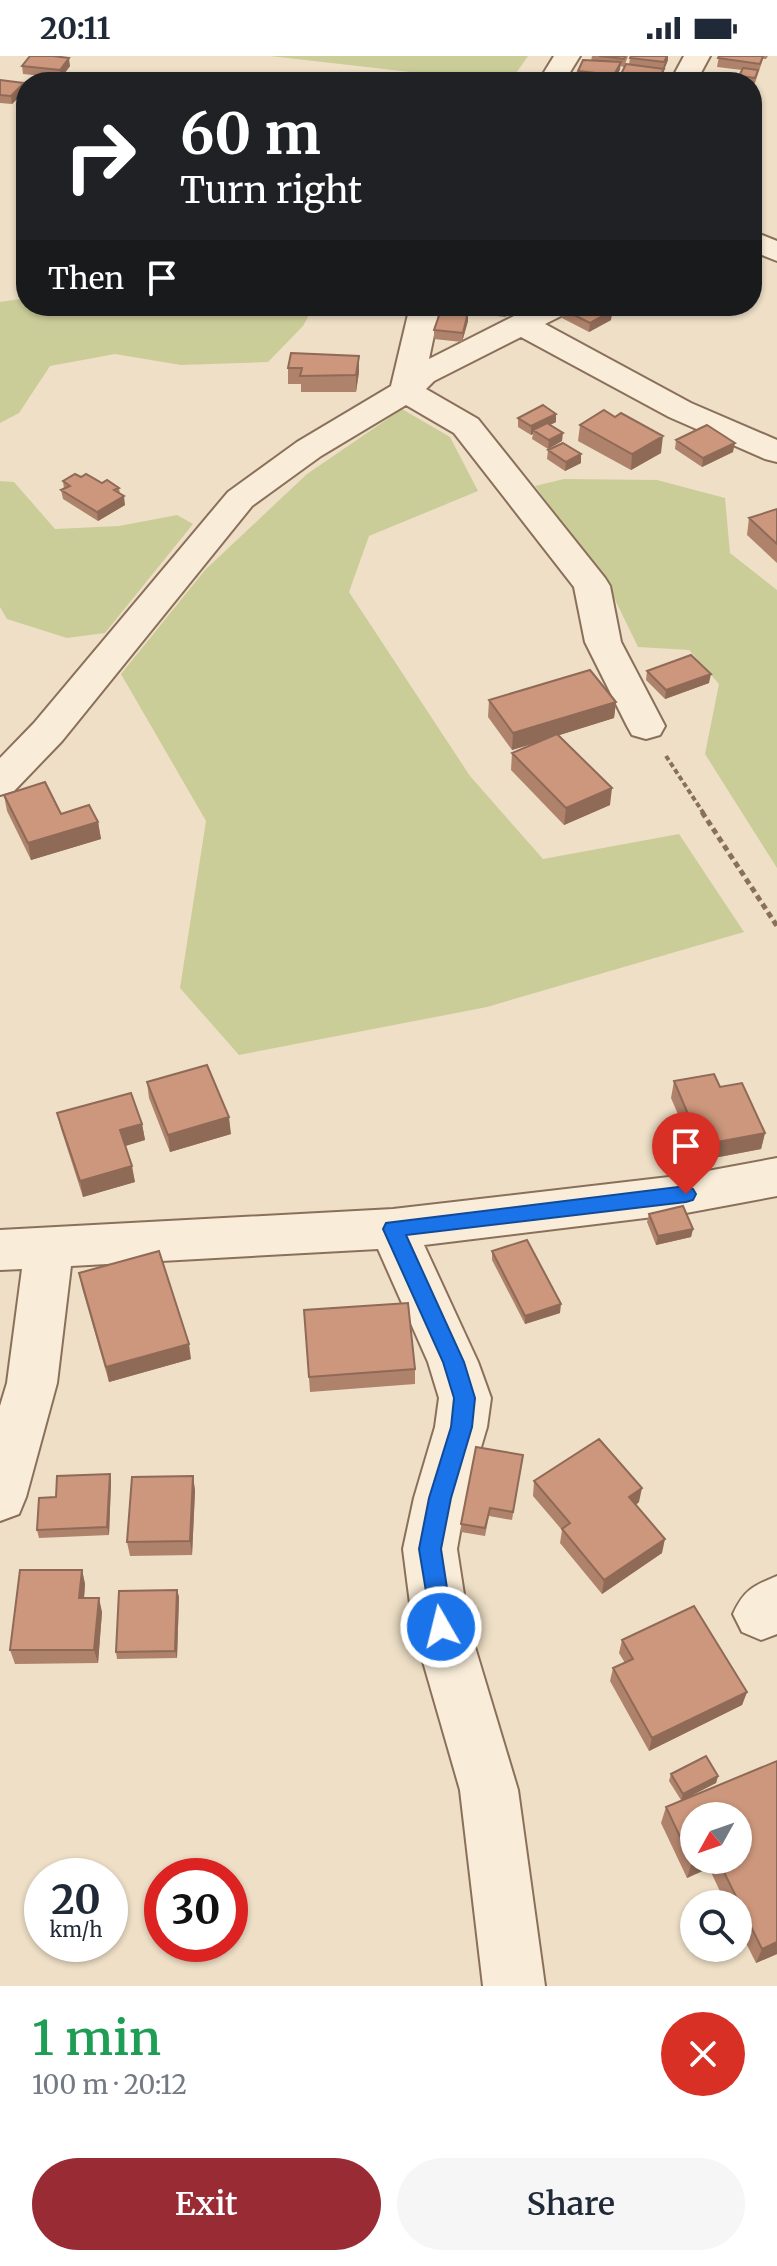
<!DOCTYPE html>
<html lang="en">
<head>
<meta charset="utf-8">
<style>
  :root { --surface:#fff; --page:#f6f6f7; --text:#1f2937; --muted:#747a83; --accent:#992b35 }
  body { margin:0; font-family:Merriweather,serif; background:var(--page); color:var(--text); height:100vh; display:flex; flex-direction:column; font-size:30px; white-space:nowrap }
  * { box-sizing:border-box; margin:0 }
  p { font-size:26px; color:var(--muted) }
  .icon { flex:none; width:44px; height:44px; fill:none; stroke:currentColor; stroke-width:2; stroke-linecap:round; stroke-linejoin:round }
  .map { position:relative; height:1930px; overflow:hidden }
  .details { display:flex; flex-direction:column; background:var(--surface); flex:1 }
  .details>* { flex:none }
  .top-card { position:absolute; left:16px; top:16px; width:746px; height:244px; border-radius:32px; box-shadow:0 2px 6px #0004; background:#202124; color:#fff; overflow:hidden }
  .needle { width:52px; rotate:230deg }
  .fabs { position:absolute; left:680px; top:1746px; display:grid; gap:16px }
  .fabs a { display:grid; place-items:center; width:72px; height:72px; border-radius:50%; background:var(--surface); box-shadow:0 2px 6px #0004; font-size:40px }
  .speed { position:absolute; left:24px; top:1802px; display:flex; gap:16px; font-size:40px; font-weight:700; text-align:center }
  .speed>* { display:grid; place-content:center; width:104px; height:104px; border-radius:50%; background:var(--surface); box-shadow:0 2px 6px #0004; line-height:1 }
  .speed small { font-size:20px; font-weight:400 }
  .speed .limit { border:12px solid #d22; background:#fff; color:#111 }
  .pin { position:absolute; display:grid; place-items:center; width:68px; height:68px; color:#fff; margin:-82px -34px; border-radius:50% 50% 50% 0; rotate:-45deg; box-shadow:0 0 8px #0007 }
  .pin .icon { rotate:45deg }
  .me { position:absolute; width:88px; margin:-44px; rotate:352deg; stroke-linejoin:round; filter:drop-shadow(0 0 6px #0008) }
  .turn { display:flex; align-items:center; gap:28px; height:168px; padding:0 32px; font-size:36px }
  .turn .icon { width:104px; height:104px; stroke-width:2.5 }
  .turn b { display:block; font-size:56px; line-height:68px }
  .then { display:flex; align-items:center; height:76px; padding:0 32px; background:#0003; gap:16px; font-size:30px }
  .round { display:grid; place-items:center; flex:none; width:84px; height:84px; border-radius:42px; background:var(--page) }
  .overview { display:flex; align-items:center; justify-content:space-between; height:136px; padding:0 32px }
  h1 { font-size:48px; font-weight:600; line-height:60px; color:#1e9e55 }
  .action { display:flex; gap:16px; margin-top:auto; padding:16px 32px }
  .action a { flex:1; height:92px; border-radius:48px; background:var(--accent); color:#fff; font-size:32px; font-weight:600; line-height:92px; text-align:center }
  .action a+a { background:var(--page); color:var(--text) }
  .status { display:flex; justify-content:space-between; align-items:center; height:56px; padding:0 40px; background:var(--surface); direction:ltr }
  .status svg { height:22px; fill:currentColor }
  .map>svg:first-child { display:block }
  .green { fill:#cbcd99 }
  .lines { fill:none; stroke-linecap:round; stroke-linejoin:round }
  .minor-casing { stroke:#8a705b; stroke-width:4 }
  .path-far1 { stroke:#8a705b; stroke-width:4; stroke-dasharray:5 3; stroke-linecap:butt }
  .path { stroke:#8a705b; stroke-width:5; stroke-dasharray:6 4; stroke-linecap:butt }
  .minor { fill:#f9edd9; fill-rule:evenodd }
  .wall { fill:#af826b; fill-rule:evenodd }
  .shaded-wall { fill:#8f6a57 }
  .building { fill:#cc977c; stroke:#8f6a57; stroke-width:2 }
  .route { fill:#1a73e8; stroke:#114b97; stroke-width:2 }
</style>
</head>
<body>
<div class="status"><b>20:11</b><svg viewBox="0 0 49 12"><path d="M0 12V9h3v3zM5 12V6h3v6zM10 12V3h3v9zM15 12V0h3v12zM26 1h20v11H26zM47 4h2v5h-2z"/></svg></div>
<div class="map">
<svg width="777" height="1930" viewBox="0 0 777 1930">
  <rect width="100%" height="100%" fill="#eedfc6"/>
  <path class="green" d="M270,0H528L510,26H498Z
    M26,242V250H314L303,270L268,306L181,309L115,298L50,310L19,357L0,367V246Z
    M402,353L450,381L478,435L369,480L349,536L470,720L543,803L679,778L744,876L487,951L239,999L180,932L206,765L121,618L205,514L307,418Z
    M564,423L657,424L725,442L730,497L777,534V812L705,698L719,628L689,594L638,591L606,525L535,430Z
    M0,425L14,426L55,473L119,470L177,459L193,468L105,577L67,582L7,563L0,551Z"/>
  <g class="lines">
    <defs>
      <path id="minor" d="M554,0H580L564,26H538Z
        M684,0H710L696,26H670Z
        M752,175L777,185V205L752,195Z
        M410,250H440L429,303L534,250H573L569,256L545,268L691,347L777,384V406L765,403L669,361L521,281L434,325L426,333L478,363L605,522L610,530L621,586L665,670L660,679L646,683L632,679L627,670L585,586L574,531L454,377L406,349L321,400L252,450L62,685L14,735L0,739V702L34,667L228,436L297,386L391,330Z
        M777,1102V1140L686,1157L424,1189L478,1306L491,1342L487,1371L466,1442L457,1493L469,1571L518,1734L545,1930H483L460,1734L413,1571L403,1493L414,1442L435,1371L439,1342L428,1306L378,1193L71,1210L57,1327L26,1441L19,1458L0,1465V1350L7,1327L22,1213L0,1214V1174L393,1153L686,1119Z
        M777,1520V1578L761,1584L742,1576L733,1558C744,1534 753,1530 777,1520Z"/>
    </defs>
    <use href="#minor" class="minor-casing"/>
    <path class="path-far1" d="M666,700L704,758"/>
    <path class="path" d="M702,756L777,870"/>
    <use href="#minor" class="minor"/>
  </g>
  <path class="wall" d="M592,0H628L624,11L620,10L614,26H565L577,21L578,15L591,5Z
    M719,0H768L766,3H763L754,30H752V26H706L739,25L742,14L717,11Z
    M630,2L668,4L664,14L663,19H667L666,26H616L621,21V18L629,8Z
    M22,10H70L61,22L23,18Z
    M0,24L24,27L25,35L12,48L0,47Z
    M26,34V49L22,48L21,40Z
    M452,250H509L506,261L468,257V265L462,286L434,283V274L452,255Z
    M560,252L612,255L611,264L589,276L560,261Z
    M359,300V316L356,336H301V328H288V312Z
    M518,362L556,366L550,369L562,385L548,393L532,383L533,378L531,379L518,371Z
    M580,369L661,397L631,414L578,385Z
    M676,384L733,396L702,411L675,393Z
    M548,394L581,407L565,415L547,403Z
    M81,421L119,432L120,438L125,449L98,465L63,443L61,434L64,433L63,425Z
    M777,453V507L747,479L749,462Z
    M647,615L709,627L665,643L646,624Z
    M489,644L616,646L614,662L559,679L610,749L564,769L511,714L512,697L539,686L512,694L488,661Z
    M4,739L61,758L98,766L101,783L31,804L7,755Z
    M674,1025L720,1031L765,1077L761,1093L698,1105L671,1042Z
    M147,1026L231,1078L170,1096L149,1042Z
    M57,1057L142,1068L145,1084L125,1090L135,1126L83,1141L61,1073Z
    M649,1158L693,1173L691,1181L656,1189L647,1166Z
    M492,1195L560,1257L525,1268L492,1204Z
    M79,1217L191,1303L109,1326L82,1232Z
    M304,1254L415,1313V1328L310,1336Z
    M523,1399L512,1464L489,1460L485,1480L461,1476V1468Z
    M110,1418L111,1426L109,1479L39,1482L37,1474L56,1441Z
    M193,1420L195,1435L192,1499L130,1500L127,1486Z
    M534,1425L639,1446L636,1449L662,1497L602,1538L560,1487L562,1474L533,1440Z
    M82,1514L85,1528L84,1542L102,1556L98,1607L15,1608L10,1594Z
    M177,1534L179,1541L177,1602L117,1603L116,1596Z
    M622,1584L747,1636L742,1649L649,1695L610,1625L613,1612L625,1607L619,1597Z
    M706,1700L718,1720L716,1727L688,1741L777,1705V1898L756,1907L738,1871V1848H726L709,1812L687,1822L661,1767L666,1751L681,1744L669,1725L671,1718ZM694,1760H738V1804H694Z"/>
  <path class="shaded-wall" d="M667,0H668V4L664,14L663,21L661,18Z
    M69,2L70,10L61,22L60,14Z
    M621,6L620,14L613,26L614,19Z
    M24,27L25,35L12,48L11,40Z
    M612,255L611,264L589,276L590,267Z
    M468,256V265L462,286L463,277Z
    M359,300V316L356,336V319Z
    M556,358V366L536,376L533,374V378L531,379V370Z
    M563,377L562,385L548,393L549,384Z
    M663,380L661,397L631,414L632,398Z
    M735,387L733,396L702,411L703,402Z
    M581,398V407L565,415L566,406Z
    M124,440L125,449L98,465L97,456Z
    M711,618L709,627L665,643L666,634Z
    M616,646L614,662L512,694L513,677Z
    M612,732L610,749L564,769L566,752Z
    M98,766L101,783L31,804L28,787Z
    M229,1061L231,1078L170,1096L168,1079Z
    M142,1068L145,1084L122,1091L120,1074Z
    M765,1077L761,1093L698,1105L701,1089Z
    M132,1110L135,1126L83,1141L80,1125Z
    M693,1173L691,1181L656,1189L658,1180Z
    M561,1248L560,1257L525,1268V1260Z
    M189,1288L191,1303L109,1326L106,1311Z
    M110,1418L111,1426L109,1479L107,1471Z
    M193,1420L195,1435L192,1499L190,1485Z
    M642,1432L639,1446L626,1455L629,1441Z
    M665,1483L662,1497L602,1538L604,1524Z
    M82,1514L85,1528L83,1556L79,1542Z
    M177,1534L179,1541L177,1602L175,1595Z
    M99,1542L102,1556L98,1607L94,1594Z
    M747,1636L742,1649L649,1695L652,1682Z
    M718,1720L716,1727L681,1745L683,1738Z
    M696,1804H712L709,1812L687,1822L692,1806Z
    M777,1886V1898L756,1907L762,1893Z"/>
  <path class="building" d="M30,0H53L69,2L60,14L22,10Z
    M599,0H625L624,3Z
    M631,0H667L664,6L630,2Z
    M719,0H763L760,8L718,2Z
    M583,4L621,6L614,19L578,15Z
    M626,8L664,13L661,18L667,19L664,24L621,18Z
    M743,12L758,14L755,22L739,20Z
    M582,20L599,23L597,26H565L568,21Z
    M619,21L648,25V26H616Z
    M708,21L746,26H706Z
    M37,22L62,25L33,26Z
    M0,24L24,27L11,40L0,39Z
    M752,96L756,97L752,110Z
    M483,250H507L506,252Z
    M565,250H601L612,255L590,267L560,252Z
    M441,254L468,256L463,277L434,274Z
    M291,297L359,300L356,319L300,320L302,312H288Z
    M543,349L556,358L531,370L518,362Z
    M604,354L615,361L621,357L663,380L632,398L580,369Z
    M547,367L563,377L549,384L533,374Z
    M707,369L735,387L703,402L676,384Z
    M563,387L581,398L566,406L548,394Z
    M75,418L81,421L86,418L102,427L107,424L119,432L114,434L124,440L97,456L61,434L70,430L63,425Z
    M777,453V488L749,462Z
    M691,599L711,618L666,634L647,615Z
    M590,614L616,646L513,677L489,644Z
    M557,678L612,732L566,752L512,697Z
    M45,726L61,758L89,749L98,766L28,787L4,739Z
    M207,1009L229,1061L168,1079L147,1026Z
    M714,1018L720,1031L742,1027L765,1077L701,1089L674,1025Z
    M131,1037L142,1068L120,1074L132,1110L80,1125L57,1057Z
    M683,1150L693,1173L658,1180L649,1158Z
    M527,1184L561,1248L525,1260L492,1195Z
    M159,1195L189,1288L106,1311L79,1217Z
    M408,1247L415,1313L309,1321L304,1254Z
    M599,1383L642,1432L629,1441L665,1483L604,1524L562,1473L570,1467L534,1425Z
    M476,1391L523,1399L513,1456L490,1452L485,1472L461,1468Z
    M110,1418L107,1471L37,1474L39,1442L56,1441L57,1420Z
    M193,1420L190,1485L127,1486L132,1421Z
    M20,1514H82L79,1542H99L94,1594H10Z
    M177,1534L175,1595L116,1596L119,1535Z
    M694,1550L747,1636L652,1682L613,1612L633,1603L622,1584Z
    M706,1700L718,1720L683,1738L671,1718Z
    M777,1705V1886L762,1893L718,1804H738V1760H694V1804H696L692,1806L666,1751Z"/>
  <path class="route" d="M686,1130L693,1133L696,1138L693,1144L686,1146L406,1179L464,1306L475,1342L472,1371L451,1442L441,1493L453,1571L449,1578L441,1581L433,1578L419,1493L429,1442L451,1371L454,1342L443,1306L383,1173L386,1167Z"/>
</svg>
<div class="fabs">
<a><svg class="needle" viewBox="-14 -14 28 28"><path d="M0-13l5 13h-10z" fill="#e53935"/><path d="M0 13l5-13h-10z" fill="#747a83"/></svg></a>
<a><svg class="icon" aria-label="search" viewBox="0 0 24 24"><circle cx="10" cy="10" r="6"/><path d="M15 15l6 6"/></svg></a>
</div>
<div class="speed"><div>20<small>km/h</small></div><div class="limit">30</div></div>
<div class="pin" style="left:686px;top:1138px;background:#d93025"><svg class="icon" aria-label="arrive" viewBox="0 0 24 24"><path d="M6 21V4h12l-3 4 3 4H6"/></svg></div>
<svg class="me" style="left:441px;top:1571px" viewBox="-20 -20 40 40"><circle r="17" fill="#1a73e8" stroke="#fff" stroke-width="3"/><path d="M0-11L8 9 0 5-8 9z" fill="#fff"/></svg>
<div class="top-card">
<div class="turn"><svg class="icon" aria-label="right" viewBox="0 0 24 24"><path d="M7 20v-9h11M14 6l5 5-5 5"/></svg><div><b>60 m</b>Turn right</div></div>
<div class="then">Then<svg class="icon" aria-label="arrive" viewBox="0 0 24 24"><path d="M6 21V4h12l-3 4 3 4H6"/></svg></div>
</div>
</div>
<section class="details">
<div class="overview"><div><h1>1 min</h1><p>100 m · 20:12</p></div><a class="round" style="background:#d93025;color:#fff"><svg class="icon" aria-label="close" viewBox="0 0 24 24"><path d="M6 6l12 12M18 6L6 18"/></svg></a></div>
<div class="action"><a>Exit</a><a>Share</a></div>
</section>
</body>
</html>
